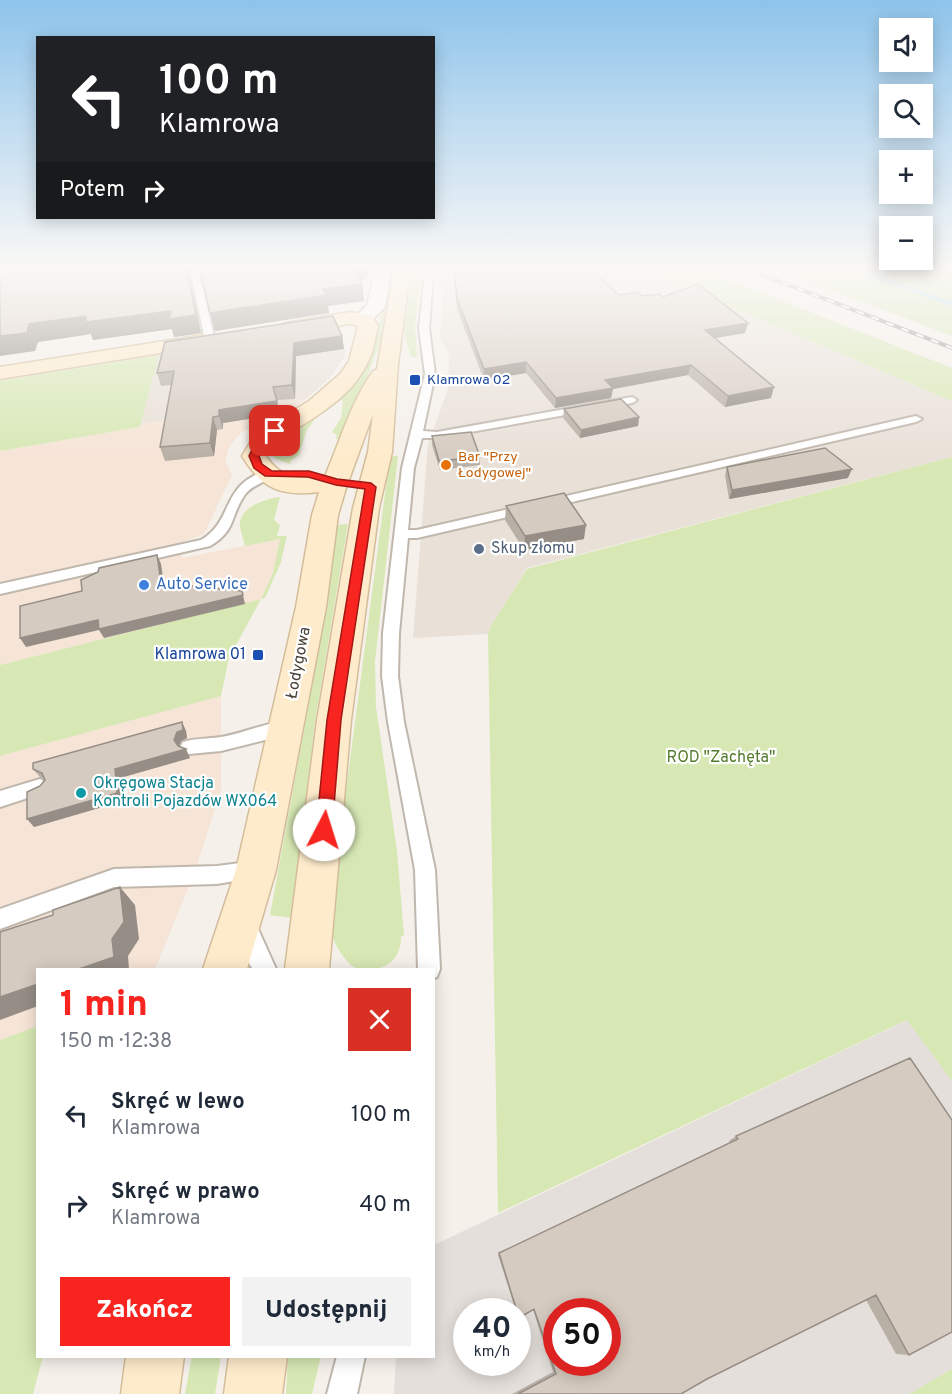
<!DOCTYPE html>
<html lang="pl">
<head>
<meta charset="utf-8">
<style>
  :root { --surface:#fff; --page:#f2f2f3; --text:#1f2937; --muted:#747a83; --accent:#f7241f }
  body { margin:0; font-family:Overpass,sans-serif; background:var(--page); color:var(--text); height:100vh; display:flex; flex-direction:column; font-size:22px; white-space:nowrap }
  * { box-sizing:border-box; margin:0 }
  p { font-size:20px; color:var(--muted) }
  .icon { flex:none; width:33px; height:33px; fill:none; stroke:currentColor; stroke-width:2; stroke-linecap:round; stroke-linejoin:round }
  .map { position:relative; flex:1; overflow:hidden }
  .drawer { position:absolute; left:36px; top:968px; width:399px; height:390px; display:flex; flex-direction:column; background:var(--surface); border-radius:0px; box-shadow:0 3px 15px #0003 }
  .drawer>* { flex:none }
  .hud { position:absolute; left:36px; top:36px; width:399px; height:183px; border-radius:0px; box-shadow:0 3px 15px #0003; background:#202124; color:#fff; overflow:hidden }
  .fabs { position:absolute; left:879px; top:18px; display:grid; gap:12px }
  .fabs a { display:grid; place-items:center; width:54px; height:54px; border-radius:0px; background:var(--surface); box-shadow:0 3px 15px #0003; font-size:30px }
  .speed { position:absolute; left:453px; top:1298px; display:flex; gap:12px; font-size:30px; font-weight:700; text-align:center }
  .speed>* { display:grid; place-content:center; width:78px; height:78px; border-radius:50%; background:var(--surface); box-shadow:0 3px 15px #0003; line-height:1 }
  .speed small { font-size:15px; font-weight:400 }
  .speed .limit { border:9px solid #d22; background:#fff; color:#111 }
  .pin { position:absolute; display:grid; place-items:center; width:51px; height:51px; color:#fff; margin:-26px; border-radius:12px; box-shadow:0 3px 9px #0006 }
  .me { position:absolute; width:66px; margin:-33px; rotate:5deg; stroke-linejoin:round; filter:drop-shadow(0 0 4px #0008) }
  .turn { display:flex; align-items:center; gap:21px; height:126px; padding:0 24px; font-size:27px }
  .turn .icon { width:78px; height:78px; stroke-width:2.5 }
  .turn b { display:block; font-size:42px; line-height:51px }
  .then { display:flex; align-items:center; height:57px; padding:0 24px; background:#0003; gap:12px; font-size:22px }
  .round { display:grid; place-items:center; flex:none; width:63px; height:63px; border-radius:0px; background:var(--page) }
  .summary { display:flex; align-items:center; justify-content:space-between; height:102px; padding:0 24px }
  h1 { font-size:36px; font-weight:800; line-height:45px; color:var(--accent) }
  .action { display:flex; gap:12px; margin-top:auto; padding:12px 24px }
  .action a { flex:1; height:69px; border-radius:0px; background:var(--accent); color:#fff; font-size:24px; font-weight:800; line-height:69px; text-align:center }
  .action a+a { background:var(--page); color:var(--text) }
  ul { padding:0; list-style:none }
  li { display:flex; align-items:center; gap:18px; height:90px; padding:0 24px }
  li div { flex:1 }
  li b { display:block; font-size:22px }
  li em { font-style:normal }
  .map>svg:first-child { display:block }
  .residential { fill:#e9e1d8 }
  .commercial { fill:#f6e4d6 }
  .industrial { fill:#e5dfdb; fill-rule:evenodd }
  .green { fill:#d7e8b4 }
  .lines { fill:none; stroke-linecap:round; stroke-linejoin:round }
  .stream { fill:#a8dcf0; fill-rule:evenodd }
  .lane-casing { stroke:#c0b7ad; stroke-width:4 }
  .street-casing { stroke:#c0b7ad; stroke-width:3 }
  .secondary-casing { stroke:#d4bd9a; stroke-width:3 }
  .lane { fill:#fff; fill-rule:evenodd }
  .street { fill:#fff; fill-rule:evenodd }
  .secondary { fill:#feebcb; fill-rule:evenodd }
  .rail-casing { stroke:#999; stroke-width:4 }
  .rail { stroke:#fff; stroke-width:2; stroke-dasharray:8; stroke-linecap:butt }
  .wall { fill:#b8afa5 }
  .shaded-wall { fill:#968e86 }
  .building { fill:#d6cbc0; stroke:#968e86; stroke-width:1.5; fill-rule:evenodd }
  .route { fill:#f7241f; stroke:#a11714; stroke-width:1.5 }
  .transit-dot { fill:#1a4fb4; stroke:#fff; stroke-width:2 }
  .food-dot { fill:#e8710a; stroke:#fff; stroke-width:2 }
  .service-dot { fill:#5c6f8a; stroke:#fff; stroke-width:2 }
  .shop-dot { fill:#3f7fe0; stroke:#fff; stroke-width:2 }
  .culture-dot { fill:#0f9aa8; stroke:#fff; stroke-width:2 }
  .labels { text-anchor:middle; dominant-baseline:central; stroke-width:4.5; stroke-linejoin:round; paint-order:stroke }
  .far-transit-label { font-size:14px; fill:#164399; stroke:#fff; text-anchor:start }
  .far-food-label { font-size:14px; fill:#c56008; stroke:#fff; text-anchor:start }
  .service-label { font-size:16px; fill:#4e5e75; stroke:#fff; text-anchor:start }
  .shop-label { font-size:16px; fill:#366cbe; stroke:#fff; text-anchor:start }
  .transit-label { font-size:16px; fill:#164399; stroke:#fff; text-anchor:end }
  .street-label { font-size:16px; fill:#494038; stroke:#fff }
  .park-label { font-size:16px; fill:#547b2b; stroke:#fff }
  .culture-label { font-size:16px; fill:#0d838f; stroke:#fff; text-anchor:start }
</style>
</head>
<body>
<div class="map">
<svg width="952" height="1394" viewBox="0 0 952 1394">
  <rect width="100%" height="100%" fill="#f5f0ea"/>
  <path class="residential" d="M444,265H633L952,401V457L527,568L488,634L413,638L428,444L448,389L449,355L440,338Z
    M240,342L265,360L346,349L343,359L329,379L306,399L140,424L159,355Z"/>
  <path class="commercial" d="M306,399L282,415L242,432L229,447L225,461L232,475L204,534L179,543L182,558L281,539L273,573L261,599L0,665V451L140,427V424Z
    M221,696V790L194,874L155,969H38L37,1026L0,1040V756Z"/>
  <path class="industrial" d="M908,1020L952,1081V1369L909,1394H394L396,1356H434V1245ZM466,1311H518V1362H466ZM556,1311H608V1362H556Z"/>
  <path class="green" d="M389,265H393L380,343L345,434L341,439H336L337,435L332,432L341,418L343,401L338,399C347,390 357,382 363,371C379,346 384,294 389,265Z
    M414,265H422L415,326L417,357H411L404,332Z
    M633,265H691L952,368V401Z
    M764,265H952V336Z
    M159,355L140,427L0,451V381Z
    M320,412L306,432L299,455L291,460L290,464L274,458L272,451L280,439Z
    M390,456H398L375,662L376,707L397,851L404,936H401C401,956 390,969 370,969C364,969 357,970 352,966C339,954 330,937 329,920Z
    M952,457V1081L907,1020L498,1213L488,634L491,626L527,569Z
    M280,497L274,520L280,525L277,536H287L281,562L265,598L261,599L229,658L221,696L0,756V665L261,599L273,573L280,539L245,546C244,540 241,533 240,527C238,507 265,499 280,497Z
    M348,524L315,721L292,918L270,915L327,605L335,525Z
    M37,1026L38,1356H43L33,1394H0V1040Z
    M192,1356H221L215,1394H185Z
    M288,1356H321L312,1394H286Z
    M952,1369V1394H909Z"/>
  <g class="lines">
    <path class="stream" d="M839,265H847L952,302V306Z"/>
    <defs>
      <path id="lane" d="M426,265H434L429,328L435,374L423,431L437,432L632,397L637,400L632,403L437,438H422L414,468L408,530H417L916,416L922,419L916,422L417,538H408L399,633L398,676L404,722L435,870L440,969L437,977L434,978V969H418L415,870L388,722L382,676L383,633L402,468L425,374L419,328Z
        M195,270L199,273L215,340L210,343L205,340L191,273Z
        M269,470L273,471L275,474C266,483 252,484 244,496C230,517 236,531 210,546L0,594V584L201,540C235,520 220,483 269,470Z
        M287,721L293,723L296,728L293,733L221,751L189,754L183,752L180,747L183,742C195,738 208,739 221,737C244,733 264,723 287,721Z
        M40,779L46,782L49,787L46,792L0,807V791Z
        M256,861L263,864L266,870L263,876L217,884L114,887L0,929V909L114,869L217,866Z
        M247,917L254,920L276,969H253L250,965L237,927L240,920Z
        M337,1356H365L357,1394H327Z"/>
      <path id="street" d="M376,265H392L385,307L369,323H355L353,319L367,305Z"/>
      <path id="secondary" d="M395,265H411L398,364L392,452L379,508L351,720L329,969H285L317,720L353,508L368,452L373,414L346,488L338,515L326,607L276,870L247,969H203L236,870L296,607L312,515L319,492C281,497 262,489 242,456L256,433L309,401L340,374L349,361L358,326L350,324L292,333L285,331L282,327L285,323L350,312L372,316L378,326C375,338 374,352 368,362C350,401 307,422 272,443L266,456C281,479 300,479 325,476C340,441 351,402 373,371L377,369Z
        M209,334L216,336L219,340L216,344L0,379V367Z
        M126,1356H184L179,1394H121Z
        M229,1356H287L282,1394H224Z"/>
    </defs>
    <use href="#lane" class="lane-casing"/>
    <use href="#street" class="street-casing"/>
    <use href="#secondary" class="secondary-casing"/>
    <use href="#lane" class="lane"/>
    <use href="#street" class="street"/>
    <use href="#secondary" class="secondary"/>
    <defs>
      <path id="rail" d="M737,265L952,348"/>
    </defs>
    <use href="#rail" class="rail-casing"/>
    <use href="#rail" class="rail"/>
  </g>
  <path class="wall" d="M0,265H368L369,276L361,281L362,284L364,301L328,306L329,313L215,331L201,272L195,268L189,273L201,333L174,337L172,329L93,340L91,334L38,342L35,351Z
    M453,265H586L619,295L663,297L745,333L715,338L771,398L725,407L688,375L613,389L611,398L555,408L526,373L484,380L457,309Z
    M342,336L344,349L296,356L295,399L277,400L280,414L223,423V429L217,430L214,456L165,461L160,447L172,385L161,386L157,373Z
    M564,409L639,417L638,426L580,438L563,418Z
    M432,436L480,457V465L440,470L432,445Z
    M727,467L848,478L729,499L725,475Z
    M506,506L584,539L524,550L505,520Z
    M182,722L186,731L187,738L181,741L179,746L190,758L120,778L123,801L34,827L40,786L45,780L40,777L33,769Z
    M910,1058L909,1355L896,1354L866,1300L707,1379L681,1394H512L553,1372L533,1310L518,1318V1311H516L498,1255L499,1253L730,1143L729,1141L736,1136Z"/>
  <path class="shaded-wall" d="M186,265H194L195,268L189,273L201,333L174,337L172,329L93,340L91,334L38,342L35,351L0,356V336L29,324Z
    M359,265H368L369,276L356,285L362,284L364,301L328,306L329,313L215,331L210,313L323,289Z
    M748,323L745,333L703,340L705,330Z
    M342,336L344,349L296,356L295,399L292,385L294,343Z
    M526,362V373L484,380V369Z
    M691,365L688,375L613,389L611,398L555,408L556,398L605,380Z
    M774,387L771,398L725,407L728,396Z
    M277,401L280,414L223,423V429L219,416V410Z
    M213,417L217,430L214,456L210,443Z
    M639,417L638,426L580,438L581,430Z
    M852,469L848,478L729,499L732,490Z
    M586,525L584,539L524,550L525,536Z
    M157,555L161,564L165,591L161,583Z
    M242,591L245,604L104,638L99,630L26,647L20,638L98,620Z
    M182,722L186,731L187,738L181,741L178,748L174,740Z
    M186,749L190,758L120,778L123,801L34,827L27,819L115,769Z
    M120,887L135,905L139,939L128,956L129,969H79L112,939Z
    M38,984V1006L0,1020V997Z"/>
  <path class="building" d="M0,265H186L196,315L169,319L171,311L86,322V316L29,324L27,333L0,336Z
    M199,265H359L354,268L362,284L323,289L326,295L210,313Z
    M454,265H586L619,295L638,292L642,296L659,294L663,297L698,284L748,323L705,330L774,387L728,396L691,365L605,380L613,388L556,398L526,362L484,369L457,299Z
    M333,316L342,336L294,343L292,385L273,387L277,401L219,410V416L213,417L210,443L160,447L174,371L157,373L165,342Z
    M621,399L639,417L581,430L564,409Z
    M471,432L480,457L439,461L432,436Z
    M825,448L852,469L732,490L727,467Z
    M564,493L586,525L525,536L506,506Z
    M157,555L161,583L242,591L243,595L99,629L98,620L20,638V606L82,591L81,580L98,572L99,568Z
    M182,722L183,730L177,732L174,740L178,746L186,749L115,769L117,793L27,819V792L40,786L45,780L42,773L33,769V763Z
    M120,887L124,922L112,939L114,957L79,969H38V984L0,997V932L53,915V910Z
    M910,1058L952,1120V1332L909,1355L876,1295L707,1379L681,1394H518L556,1374L534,1309L519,1318L499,1253L738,1139L736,1136ZM556,1311H608V1362H556Z"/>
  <linearGradient id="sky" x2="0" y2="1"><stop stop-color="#8ec4eb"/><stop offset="0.58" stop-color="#faf8f6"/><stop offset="1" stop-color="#faf8f6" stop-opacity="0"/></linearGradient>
  <rect width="952" height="460" fill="url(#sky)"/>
  <path class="route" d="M272,429L280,431L264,445L259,456L262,464L272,471H309L337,479L371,483L376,487L341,720L332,830L329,834L324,836L318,834L316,830L327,720L365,489L336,485L308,477L265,476L254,468L249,456L256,441Z"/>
  <g class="transit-dot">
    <rect x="409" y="374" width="12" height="12" rx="3"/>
    <rect x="252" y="649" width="12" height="12" rx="3"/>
  </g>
  <circle class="food-dot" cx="446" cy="465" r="6"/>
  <circle class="service-dot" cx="479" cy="549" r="6"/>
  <circle class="shop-dot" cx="144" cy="585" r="6"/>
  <circle class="culture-dot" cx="81" cy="793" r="6"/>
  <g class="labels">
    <g class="far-transit-label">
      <text x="427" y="380">Klamrowa 02</text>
    </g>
    <g class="far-food-label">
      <text x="458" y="457">Bar "Przy<tspan x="458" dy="16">Łodygowej"</tspan></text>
    </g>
    <g class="service-label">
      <text x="491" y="549">Skup złomu</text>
    </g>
    <g class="shop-label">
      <text x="156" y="585">Auto Service</text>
    </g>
    <g class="transit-label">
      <text x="246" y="655">Klamrowa 01</text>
    </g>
    <g class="street-label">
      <text transform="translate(299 663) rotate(-79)">Łodygowa</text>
    </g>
    <g class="park-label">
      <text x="721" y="758">ROD "Zachęta"</text>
    </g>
    <g class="culture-label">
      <text x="93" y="784">Okręgowa Stacja<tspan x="93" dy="18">Kontroli Pojazdów WX064</tspan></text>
    </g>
  </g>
</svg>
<div class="fabs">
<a><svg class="icon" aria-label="sound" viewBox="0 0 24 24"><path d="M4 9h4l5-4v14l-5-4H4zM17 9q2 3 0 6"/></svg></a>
<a><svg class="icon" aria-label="search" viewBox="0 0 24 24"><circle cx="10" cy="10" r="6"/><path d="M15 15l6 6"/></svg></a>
<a>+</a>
<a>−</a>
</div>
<div class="speed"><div>40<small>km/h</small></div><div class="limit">50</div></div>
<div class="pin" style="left:275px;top:431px;background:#d93025"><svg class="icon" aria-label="arrive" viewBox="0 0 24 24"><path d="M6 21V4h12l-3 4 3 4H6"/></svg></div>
<svg class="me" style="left:324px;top:830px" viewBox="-20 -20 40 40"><circle r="19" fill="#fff"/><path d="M0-13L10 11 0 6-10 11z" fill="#f7241f"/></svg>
<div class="hud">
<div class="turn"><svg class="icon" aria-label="left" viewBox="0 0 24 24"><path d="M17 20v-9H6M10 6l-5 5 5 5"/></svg><div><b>100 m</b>Klamrowa</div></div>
<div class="then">Potem<svg class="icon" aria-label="right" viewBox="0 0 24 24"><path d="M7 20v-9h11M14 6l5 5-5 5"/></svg></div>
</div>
<section class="drawer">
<div class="summary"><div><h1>1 min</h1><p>150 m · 12:38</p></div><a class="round" style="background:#d93025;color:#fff"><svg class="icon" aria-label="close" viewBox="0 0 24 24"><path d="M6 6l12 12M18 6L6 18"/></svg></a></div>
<ul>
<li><svg class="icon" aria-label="left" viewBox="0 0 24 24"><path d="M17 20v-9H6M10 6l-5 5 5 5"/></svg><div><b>Skręć w lewo</b><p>Klamrowa</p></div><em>100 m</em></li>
<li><svg class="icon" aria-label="right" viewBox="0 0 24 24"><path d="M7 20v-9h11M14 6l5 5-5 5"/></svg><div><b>Skręć w prawo</b><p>Klamrowa</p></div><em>40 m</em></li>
</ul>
<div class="action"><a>Zakończ</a><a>Udostępnij</a></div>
</section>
</div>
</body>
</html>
